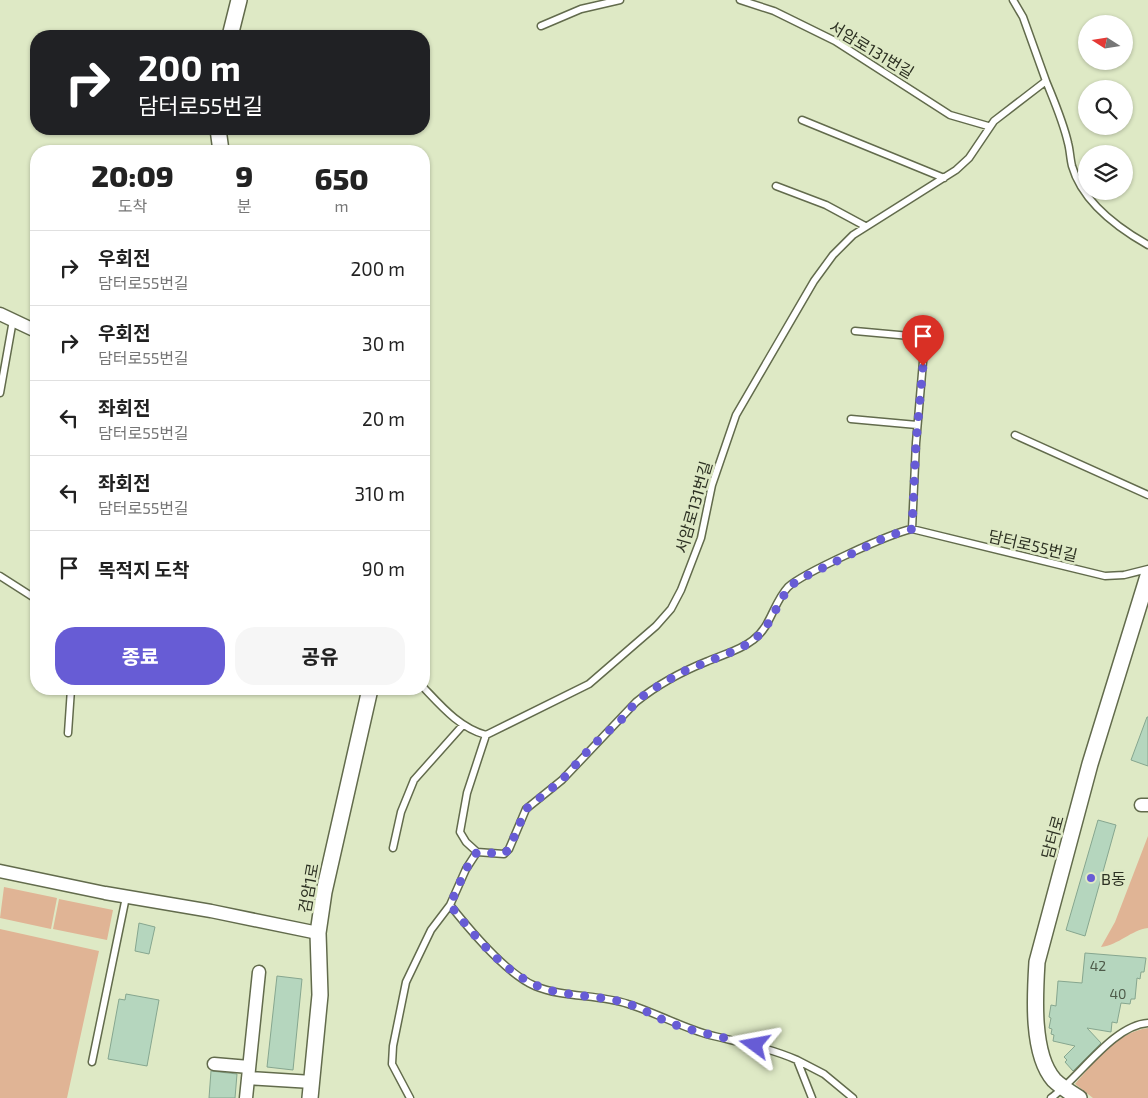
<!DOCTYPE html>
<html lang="ko">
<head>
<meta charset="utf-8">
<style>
  :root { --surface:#fff; --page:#f6f6f6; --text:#222; --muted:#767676; --line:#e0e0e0; --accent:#675cd5 }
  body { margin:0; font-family:"Exo 2","Noto Sans KR",sans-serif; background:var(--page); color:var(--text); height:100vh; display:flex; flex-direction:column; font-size:19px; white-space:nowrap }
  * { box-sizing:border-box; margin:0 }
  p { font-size:16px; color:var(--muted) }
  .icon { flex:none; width:28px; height:28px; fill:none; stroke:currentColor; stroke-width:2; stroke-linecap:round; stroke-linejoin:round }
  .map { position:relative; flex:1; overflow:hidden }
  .drawer { position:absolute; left:30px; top:145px; width:400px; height:550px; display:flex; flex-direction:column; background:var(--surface); border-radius:20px; box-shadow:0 1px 4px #0004 }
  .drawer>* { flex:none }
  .hud { position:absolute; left:30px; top:30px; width:400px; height:105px; border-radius:20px; box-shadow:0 1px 4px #0004; background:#202124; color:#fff; overflow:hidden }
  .needle { width:32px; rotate:282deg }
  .tools { position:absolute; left:1078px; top:15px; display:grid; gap:10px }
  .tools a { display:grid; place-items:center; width:55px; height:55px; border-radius:50%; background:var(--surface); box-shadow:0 1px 4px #0004; font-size:25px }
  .pin { position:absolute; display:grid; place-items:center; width:42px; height:42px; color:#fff; margin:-51px -21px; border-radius:50% 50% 50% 0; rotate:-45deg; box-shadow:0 0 5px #0007 }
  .pin .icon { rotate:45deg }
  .me { position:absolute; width:55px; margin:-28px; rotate:283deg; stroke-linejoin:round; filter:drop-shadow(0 0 4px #0008) }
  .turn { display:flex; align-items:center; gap:18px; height:105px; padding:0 25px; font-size:22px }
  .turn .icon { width:65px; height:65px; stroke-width:2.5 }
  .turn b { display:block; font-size:35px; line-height:42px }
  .eta { display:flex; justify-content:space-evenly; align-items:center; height:85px; text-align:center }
  .eta b { font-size:30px; font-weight:800; line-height:35px }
  .cta { display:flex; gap:10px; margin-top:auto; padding:10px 25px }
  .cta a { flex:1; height:58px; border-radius:20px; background:var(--accent); color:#fff; font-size:20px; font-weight:800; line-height:58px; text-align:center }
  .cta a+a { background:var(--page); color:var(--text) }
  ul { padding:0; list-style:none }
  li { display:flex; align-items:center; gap:15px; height:75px; padding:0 25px; border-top:1px solid var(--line) }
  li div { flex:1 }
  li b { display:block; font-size:19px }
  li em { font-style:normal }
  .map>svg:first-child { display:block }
  .green { fill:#e0b495 }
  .building { fill:#b5d6be; stroke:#86a68f }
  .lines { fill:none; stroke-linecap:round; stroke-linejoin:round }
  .service-casing { stroke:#626b4c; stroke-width:9 }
  .minor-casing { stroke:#626b4c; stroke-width:15 }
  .tertiary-casing { stroke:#626b4c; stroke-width:18 }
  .service { stroke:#fff; stroke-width:6 }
  .minor { stroke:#fff; stroke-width:12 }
  .tertiary { stroke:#fff; stroke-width:15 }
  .route { stroke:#675cd5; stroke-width:9; stroke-dasharray:0 16.2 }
  .poi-dot { fill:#675cd5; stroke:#dee9c5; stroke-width:2 }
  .labels { text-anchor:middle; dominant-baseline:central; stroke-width:5; stroke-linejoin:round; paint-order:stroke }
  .number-label { font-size:14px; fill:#4e5a49 }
  .street-label { font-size:16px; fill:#2c3022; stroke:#dee9c5 }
  .poi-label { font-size:16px; fill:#2c3022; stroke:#dee9c5; text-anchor:start }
</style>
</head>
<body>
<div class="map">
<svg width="1148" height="1098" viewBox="0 0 1148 1098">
  <rect width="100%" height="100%" fill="#dee9c5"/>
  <path class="green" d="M1148,836V928C1131,930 1119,945 1101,947L1115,922Z
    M4,887L57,898L51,929L0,918Z
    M59,899L113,910L107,940L53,929Z
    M0,929L99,951L67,1098H0Z
    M1148,1028V1098H1093L1075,1084C1094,1062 1117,1032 1148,1028Z"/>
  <path class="building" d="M1147,717H1148V766L1131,760Z
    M1098,820L1116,825L1085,936L1066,930Z
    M139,923L155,927L149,954L135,951Z
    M1085,953L1146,958L1144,972H1141L1140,979L1137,978L1135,999H1131L1130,1004L1121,1003L1117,1023L1112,1022L1111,1032L1087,1028L1101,1043L1073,1071L1065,1062L1067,1060L1064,1057L1075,1046L1053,1041L1054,1035L1051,1034L1052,1029L1049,1028L1051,1018L1049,1017L1051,1005L1056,1006L1058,981L1082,983Z
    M277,976L302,979L293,1070L267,1067Z
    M126,994L159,1000L147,1066L108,1059L119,999L125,1000Z
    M211,1071L237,1074L235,1098H209Z"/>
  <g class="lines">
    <defs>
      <path id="service" d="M740,0L774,11L835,41L950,115L988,126
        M541,26L581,9L620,0
        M1046,81C1054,101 1063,121 1068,143C1070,150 1070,158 1072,166C1082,201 1118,228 1148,245
        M802,120L944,178
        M776,186L826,205L865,226
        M855,331L910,336L923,342L924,350L916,443L912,529
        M0,393L13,320
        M851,419L917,425
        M1015,435L1148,495
        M0,576L36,599
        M424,688C442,707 460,728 486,735L467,793L460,832L466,842L477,852
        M68,733L71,689
        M486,735L589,684L656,626L671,609L681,590L701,538L712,485L736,415L814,281L833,255L853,235L956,170L969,158L994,121L1046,81L1023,17L1013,0
        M393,848L401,812L414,780L463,725
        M450,905C469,929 507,974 535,986C564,998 598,994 628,1004C654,1012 679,1026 706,1034C737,1042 767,1047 797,1060L812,1098
        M797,1060L824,1074L853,1098
        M92,1062L126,897
        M410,1098L392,1064L393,1046L406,982L431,930L450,905L466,869L477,852L504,854L509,849L526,809L562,780L636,702C657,685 683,671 708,661C724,654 739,651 753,640C771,627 773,603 788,587C803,573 891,533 912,529L1105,576L1124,575L1148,569
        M1051,1098C1079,1078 1113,1025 1148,1023"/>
      <path id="minor" d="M0,314L36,331
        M1141,805H1148
        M0,871L105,893L211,911L318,933
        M214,1064L249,1067
        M248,1078L312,1082
        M246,1098L259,972"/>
      <path id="tertiary" d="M230,36L239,0
        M218,129L221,151
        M310,1098L320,995L318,933L324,892L370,689
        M1079,1098C1071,1093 1061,1087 1054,1080C1031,1054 1035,994 1037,962L1090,764L1148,576"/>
    </defs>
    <use href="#service" class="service-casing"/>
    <use href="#minor" class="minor-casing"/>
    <use href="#tertiary" class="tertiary-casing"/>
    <use href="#service" class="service"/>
    <use href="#minor" class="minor"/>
    <use href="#tertiary" class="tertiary"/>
  </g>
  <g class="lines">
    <path class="route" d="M755,1045C727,1038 698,1033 670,1023C656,1017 643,1009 629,1004C605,996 578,997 553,991C510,981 477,939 450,905L466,869L477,852L504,854L509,849L526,809L562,780L593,745L622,719L636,702L648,692L682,672L739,649L754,640L765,629L788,588L798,580L888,536L912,529L916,443L923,366"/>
  </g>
  <circle class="poi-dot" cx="1091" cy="878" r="5"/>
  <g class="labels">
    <g class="number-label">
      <text x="1098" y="965">42</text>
      <text x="1118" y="993">40</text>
    </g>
    <g class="street-label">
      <text transform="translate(872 49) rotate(31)">서암로131번길</text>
      <text transform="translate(693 507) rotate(-74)">서암로131번길</text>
      <text transform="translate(1033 545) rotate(13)">담터로55번길</text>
      <text transform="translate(1052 837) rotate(-75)">담터로</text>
      <text transform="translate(308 888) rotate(-80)">검암1로</text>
    </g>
    <g class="poi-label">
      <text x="1101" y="878">B동</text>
    </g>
  </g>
</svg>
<div class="tools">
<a><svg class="needle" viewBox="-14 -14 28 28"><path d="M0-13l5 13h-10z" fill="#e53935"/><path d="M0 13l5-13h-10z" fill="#767676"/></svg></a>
<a><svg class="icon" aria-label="search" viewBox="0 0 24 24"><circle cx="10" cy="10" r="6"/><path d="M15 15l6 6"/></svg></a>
<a><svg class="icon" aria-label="layers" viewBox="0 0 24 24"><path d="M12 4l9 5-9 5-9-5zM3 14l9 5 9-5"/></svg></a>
</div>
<div class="pin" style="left:923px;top:366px;background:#d93025"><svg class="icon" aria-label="arrive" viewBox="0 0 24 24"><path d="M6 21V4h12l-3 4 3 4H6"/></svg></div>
<svg class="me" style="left:755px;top:1045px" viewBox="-20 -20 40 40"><path d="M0-17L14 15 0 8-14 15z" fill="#675cd5" stroke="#fff" stroke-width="4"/></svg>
<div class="hud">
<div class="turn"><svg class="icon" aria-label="right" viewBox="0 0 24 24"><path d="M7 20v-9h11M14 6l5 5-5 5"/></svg><div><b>200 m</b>담터로55번길</div></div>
</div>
<section class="drawer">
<div class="eta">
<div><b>20:09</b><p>도착</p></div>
<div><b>9</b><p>분</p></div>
<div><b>650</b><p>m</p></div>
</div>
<ul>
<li><svg class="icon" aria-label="right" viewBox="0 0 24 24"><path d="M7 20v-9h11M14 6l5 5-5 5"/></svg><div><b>우회전</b><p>담터로55번길</p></div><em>200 m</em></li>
<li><svg class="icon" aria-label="right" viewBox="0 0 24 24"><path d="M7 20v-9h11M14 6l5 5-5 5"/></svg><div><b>우회전</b><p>담터로55번길</p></div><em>30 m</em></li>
<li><svg class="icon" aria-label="left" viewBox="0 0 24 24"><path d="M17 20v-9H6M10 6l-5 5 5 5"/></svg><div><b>좌회전</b><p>담터로55번길</p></div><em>20 m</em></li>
<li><svg class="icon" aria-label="left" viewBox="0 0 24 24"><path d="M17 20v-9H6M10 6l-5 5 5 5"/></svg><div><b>좌회전</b><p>담터로55번길</p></div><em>310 m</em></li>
<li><svg class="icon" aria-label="arrive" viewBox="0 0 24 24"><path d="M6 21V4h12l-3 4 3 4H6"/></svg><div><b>목적지 도착</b></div><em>90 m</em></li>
</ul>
<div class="cta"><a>종료</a><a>공유</a></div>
</section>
</div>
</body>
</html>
